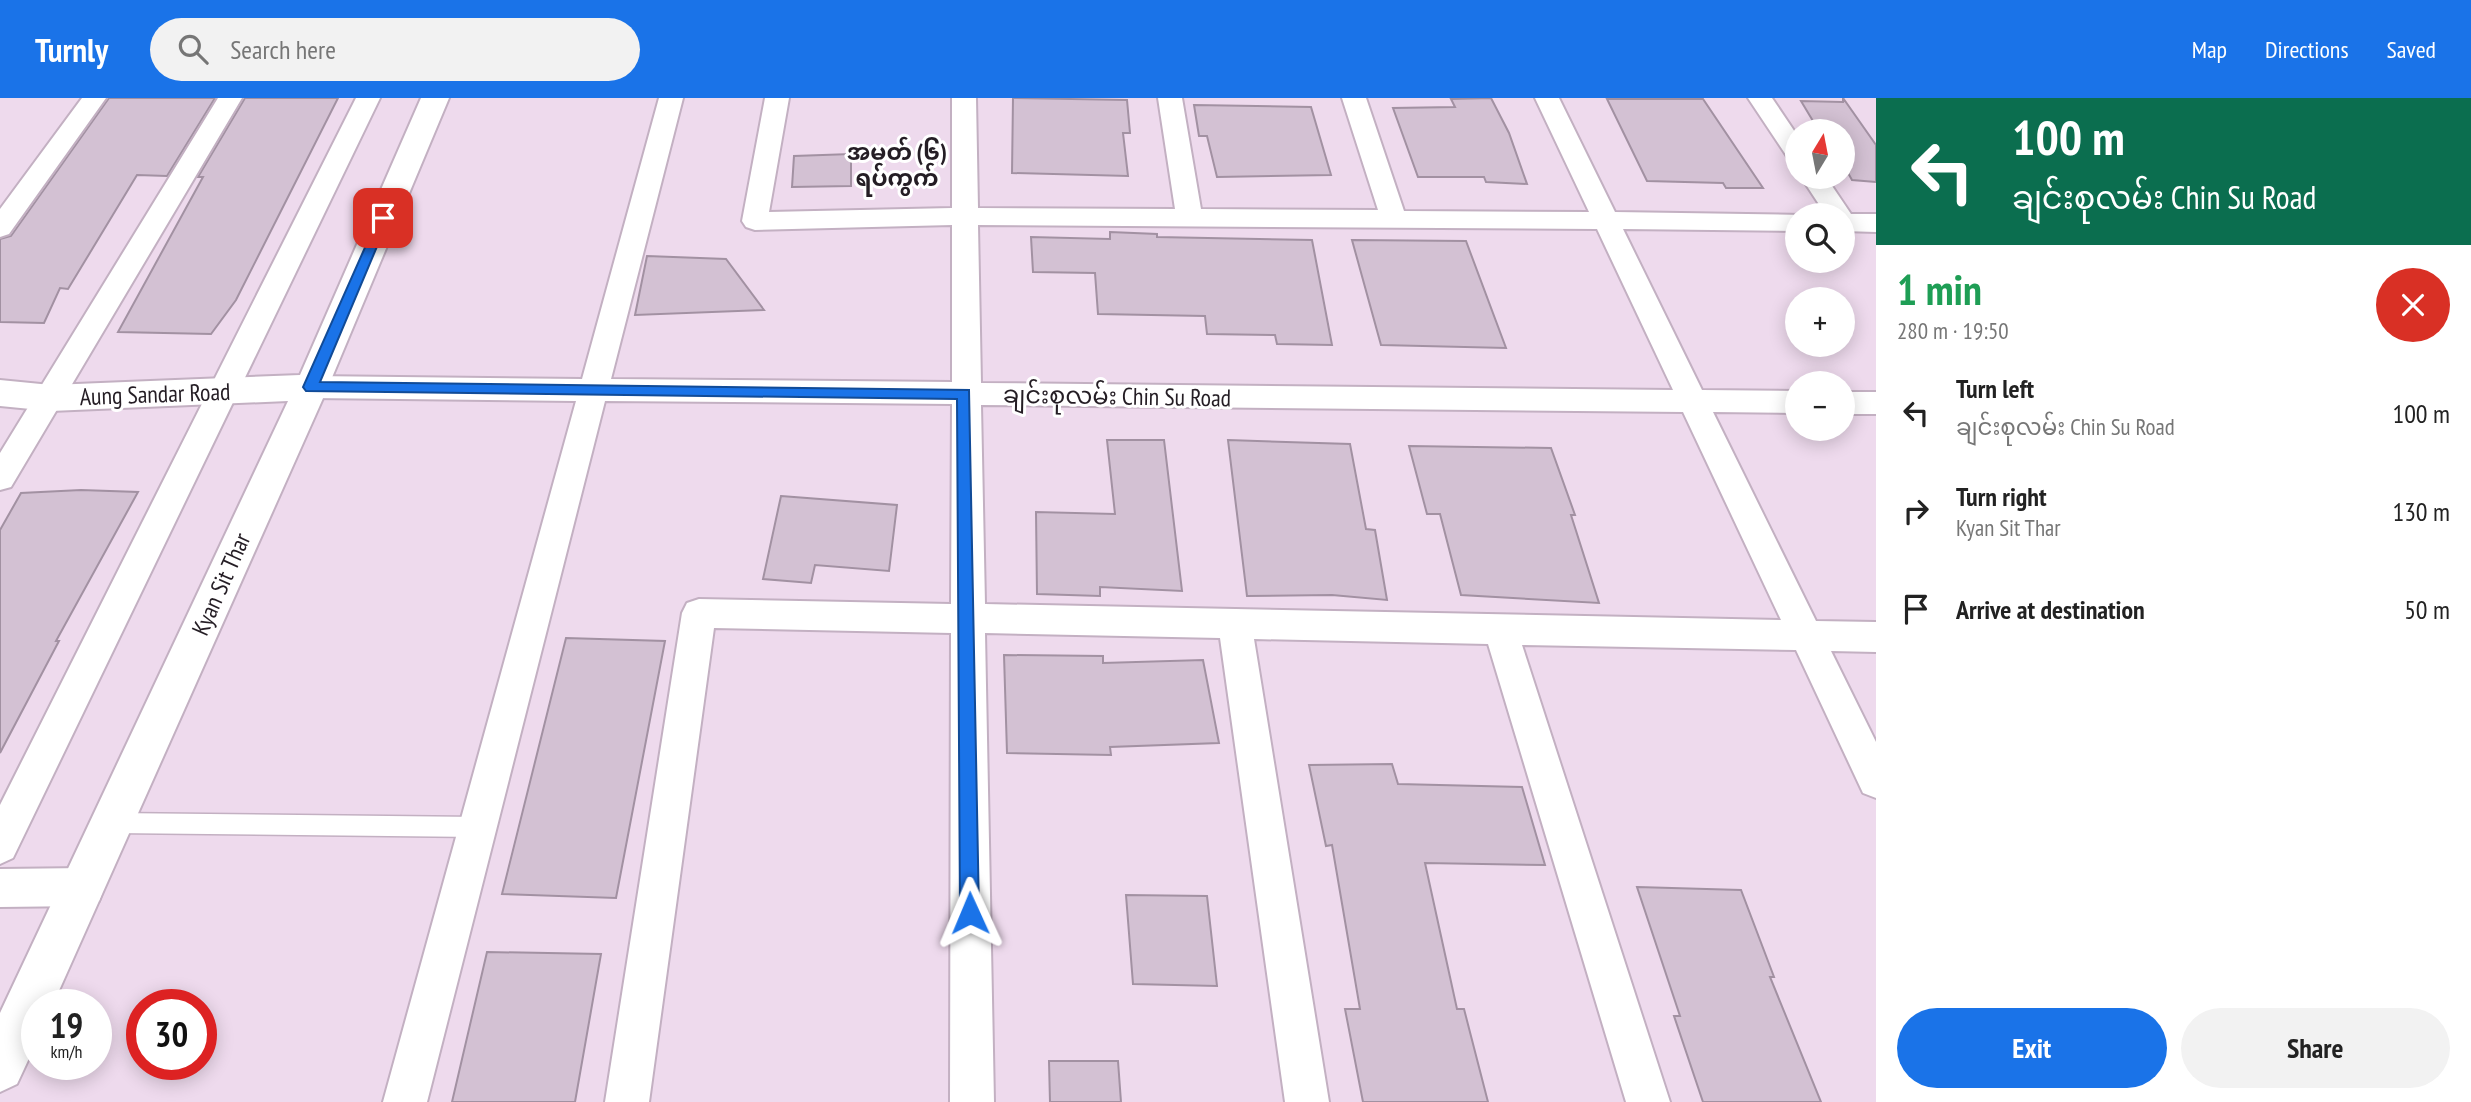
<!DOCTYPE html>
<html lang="en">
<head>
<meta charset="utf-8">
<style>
  :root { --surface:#fff; --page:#f2f2f2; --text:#222; --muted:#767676; --accent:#1a73e8 }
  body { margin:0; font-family:"PT Sans Narrow","Noto Sans Myanmar",sans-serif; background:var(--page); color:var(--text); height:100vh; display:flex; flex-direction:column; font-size:26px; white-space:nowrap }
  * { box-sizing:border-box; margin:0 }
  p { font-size:23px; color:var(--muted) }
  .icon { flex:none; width:38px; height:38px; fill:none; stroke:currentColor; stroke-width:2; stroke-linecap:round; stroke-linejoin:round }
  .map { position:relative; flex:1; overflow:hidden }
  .side { display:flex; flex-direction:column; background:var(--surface); width:595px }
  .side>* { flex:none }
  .top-card { background:#0b6e4f; color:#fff; overflow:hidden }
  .needle { width:46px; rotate:10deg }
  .tools { position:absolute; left:1785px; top:21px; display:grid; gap:14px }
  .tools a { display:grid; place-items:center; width:70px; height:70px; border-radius:50%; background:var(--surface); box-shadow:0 4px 18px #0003; font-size:35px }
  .speed { position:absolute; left:21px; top:891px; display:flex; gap:14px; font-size:35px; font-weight:700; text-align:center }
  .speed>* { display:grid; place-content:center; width:91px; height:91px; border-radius:50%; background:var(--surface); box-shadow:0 4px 18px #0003; line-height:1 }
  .speed small { font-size:18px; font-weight:400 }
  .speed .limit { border:10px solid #d22; background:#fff; color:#111 }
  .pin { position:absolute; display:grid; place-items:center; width:60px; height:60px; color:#fff; margin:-30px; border-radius:14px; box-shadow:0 4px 10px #0006 }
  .me { position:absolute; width:77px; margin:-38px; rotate:359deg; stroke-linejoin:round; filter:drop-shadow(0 0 5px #0008) }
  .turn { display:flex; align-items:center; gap:24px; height:147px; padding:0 21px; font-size:32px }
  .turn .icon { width:91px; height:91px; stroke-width:2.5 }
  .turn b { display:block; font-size:49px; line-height:60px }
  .round { display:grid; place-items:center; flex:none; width:74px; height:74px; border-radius:37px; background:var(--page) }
  .headline { display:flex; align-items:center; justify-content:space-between; height:119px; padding:0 21px }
  h1 { font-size:42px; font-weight:700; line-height:52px; color:#1e9e55 }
  .action { display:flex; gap:14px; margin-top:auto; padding:14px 21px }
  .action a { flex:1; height:80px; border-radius:42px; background:var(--accent); color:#fff; font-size:28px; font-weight:700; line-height:80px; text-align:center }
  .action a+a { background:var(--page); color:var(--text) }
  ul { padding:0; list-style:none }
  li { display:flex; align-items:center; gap:21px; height:98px; padding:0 21px }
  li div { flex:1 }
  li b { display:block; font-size:26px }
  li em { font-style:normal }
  header { display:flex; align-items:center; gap:42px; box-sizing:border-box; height:98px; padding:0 35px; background:var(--accent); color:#fff }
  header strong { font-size:33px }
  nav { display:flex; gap:38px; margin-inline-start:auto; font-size:24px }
  .search { width:490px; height:63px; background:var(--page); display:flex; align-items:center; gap:18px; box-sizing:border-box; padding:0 24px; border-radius:38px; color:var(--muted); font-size:26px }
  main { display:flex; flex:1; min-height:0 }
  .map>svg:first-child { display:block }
  .building { fill:#d3c1d3; stroke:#a291a2; stroke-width:2 }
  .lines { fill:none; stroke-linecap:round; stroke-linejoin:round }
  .lane-casing { stroke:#c3b0c2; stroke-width:3 }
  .street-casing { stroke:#c3b0c2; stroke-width:4 }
  .secondary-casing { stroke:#c3b0c2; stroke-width:4 }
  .lane { fill:#fff; fill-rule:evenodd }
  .street { fill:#fff; fill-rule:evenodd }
  .secondary { fill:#fff; fill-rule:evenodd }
  .route { fill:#1a73e8; stroke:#114b97; stroke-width:2 }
  .labels { text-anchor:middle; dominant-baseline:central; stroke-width:6; stroke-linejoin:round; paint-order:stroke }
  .far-quarter-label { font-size:23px; font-weight:bold; fill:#241d24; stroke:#fff }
  .street-label { font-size:24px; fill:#241d24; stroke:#fff }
</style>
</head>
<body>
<header>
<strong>Turnly</strong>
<div class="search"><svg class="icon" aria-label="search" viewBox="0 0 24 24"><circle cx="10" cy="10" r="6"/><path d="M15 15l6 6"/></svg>Search here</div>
<nav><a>Map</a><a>Directions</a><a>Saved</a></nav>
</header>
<main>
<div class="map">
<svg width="1876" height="1004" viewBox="0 0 1876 1004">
  <rect width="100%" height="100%" fill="#eedaed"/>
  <path class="building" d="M109,0H215L167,78L137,77L68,191L60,190L44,225L0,224V141L11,138Z
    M245,0H338L236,202L211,236L118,234L203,79H198Z
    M1013,0L1127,2L1130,35H1123L1128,78L1012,75Z
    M1491,0L1509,35L1527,86L1486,84L1484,79H1418L1393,10L1455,9L1451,1Z
    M1843,0L1876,47V84L1852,82L1843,66V33H1819L1801,3L1843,4Z
    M1607,1H1703L1763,90H1726L1723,85L1647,83Z
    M1194,7L1311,9L1331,77L1217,79L1207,38H1199Z
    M851,56V88L792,89L794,58Z
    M1110,134L1157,136V139L1312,142L1332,247L1277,246L1275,237L1207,236L1205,218L1098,216L1095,175L1033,174L1031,139L1110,141Z
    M1352,142L1466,143L1506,250L1381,247Z
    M647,158L726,161L764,212L635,217Z
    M1107,342H1164L1182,493L1100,489V498L1037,496L1036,414L1115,416Z
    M1228,342L1350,346L1366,431L1375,432L1387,502L1332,497L1247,498Z
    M1409,348L1551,350L1575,417H1571L1599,505L1461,497L1440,416H1427Z
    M81,392L138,394L56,543H59L0,655V432L21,395Z
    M781,398L897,407L889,473L815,467L811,485L763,481Z
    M566,540L665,543L616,800L502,796Z
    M1004,557L1103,558V565L1203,562L1219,645L1110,649L1111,657L1007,655Z
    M1392,666L1398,686L1522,689L1545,767L1425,765L1457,911H1464L1488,1004H1363L1345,911H1360L1332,747L1326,748L1309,667Z
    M1637,789L1741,792L1774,879H1770L1821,1004H1703L1674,918H1680Z
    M1126,797L1207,798L1217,888L1133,886Z
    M487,854L601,856L575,1004H452Z
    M1049,963H1118L1121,1004H1050Z"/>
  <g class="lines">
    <defs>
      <path id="lane" d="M113,715L478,719L485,722L488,729L485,736L478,739L113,735L106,732L103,725L106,718Z"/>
      <path id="street" d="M82,0H106L9,136L0,139V111Z
        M218,0H242L11,389L0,392V355Z
        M356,0H380L13,760L0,766V707Z
        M659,0H683L611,281L952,284V127L755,132L746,129L742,123L765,0H789L769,114L952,110V0H976L978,110L1175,111L1158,0H1182L1201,111L1378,112L1342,0H1366L1404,113L1589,114L1535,0H1559L1615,114L1804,117H1797V133L1623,131L1702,292L1797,293V315L1713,314L1816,523L1876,524V554L1831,553L1876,644V700L1863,695L1796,552L1522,547L1670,1004H1626L1488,546L1254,541L1329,1004H1285L1220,540L985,535L994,1004H950L951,535L714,530L649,1004H605L682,515L687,505L699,501L951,506L952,306L605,303L427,1004H383L576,303L311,300L301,297L296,289L301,281L311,278L582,281ZM978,127L1597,131L1673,292L981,285ZM981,307L1683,314L1781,522L985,506Z
        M1748,0H1772L1797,37V63L1788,60Z
        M1801,79H1826L1851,116H1876V134L1843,133V117H1826Z
        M1843,294H1876V316H1843Z
        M85,770L99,775L104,789L99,803L85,808L0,809V771Z"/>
      <path id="secondary" d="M421,0H449L328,289L53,906H37V943L17,986L0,994V915L288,303L51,313L0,308V282L51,287L300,277Z"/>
    </defs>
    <use href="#lane" class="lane-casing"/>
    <use href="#street" class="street-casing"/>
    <use href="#secondary" class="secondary-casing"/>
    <use href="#lane" class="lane"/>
    <use href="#street" class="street"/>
    <use href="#secondary" class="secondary"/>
  </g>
  <path class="route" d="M379,118L389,120L320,284L969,292L979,815L977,822L970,825L963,822L960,815L957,301L306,293L303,289Z"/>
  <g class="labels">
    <g class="far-quarter-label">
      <text x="897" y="53">အမှတ် (၆)<tspan x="897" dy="26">ရပ်ကွက်</tspan></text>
    </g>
    <g class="street-label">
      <text transform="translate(155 296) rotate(-2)">Aung Sandar Road</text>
      <text transform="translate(1117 298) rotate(1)">ချင်းစုလမ်း Chin Su Road</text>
      <text transform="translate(221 486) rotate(-66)">Kyan Sit Thar</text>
    </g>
  </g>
</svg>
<div class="tools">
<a><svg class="needle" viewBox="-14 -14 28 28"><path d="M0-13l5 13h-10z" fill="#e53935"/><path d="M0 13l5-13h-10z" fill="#767676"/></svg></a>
<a><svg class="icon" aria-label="search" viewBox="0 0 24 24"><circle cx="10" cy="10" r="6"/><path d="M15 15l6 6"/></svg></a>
<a>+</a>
<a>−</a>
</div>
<div class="speed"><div>19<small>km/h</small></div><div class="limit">30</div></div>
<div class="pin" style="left:383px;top:120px;background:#d93025"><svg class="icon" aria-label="arrive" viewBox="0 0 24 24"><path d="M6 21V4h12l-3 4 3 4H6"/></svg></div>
<svg class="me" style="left:970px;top:815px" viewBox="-20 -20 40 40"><path d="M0-17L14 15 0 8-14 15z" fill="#1a73e8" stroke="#fff" stroke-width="4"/></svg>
</div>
<section class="side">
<div class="top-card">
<div class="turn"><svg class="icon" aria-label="left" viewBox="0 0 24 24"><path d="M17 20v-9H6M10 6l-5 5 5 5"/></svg><div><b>100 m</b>ချင်းစုလမ်း Chin Su Road</div></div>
</div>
<div class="headline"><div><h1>1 min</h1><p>280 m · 19:50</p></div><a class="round" style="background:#d93025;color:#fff"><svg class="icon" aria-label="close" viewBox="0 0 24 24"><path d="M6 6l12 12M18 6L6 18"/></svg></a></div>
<ul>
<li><svg class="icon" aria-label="left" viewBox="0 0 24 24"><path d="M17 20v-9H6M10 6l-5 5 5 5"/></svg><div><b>Turn left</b><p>ချင်းစုလမ်း Chin Su Road</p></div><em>100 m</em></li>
<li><svg class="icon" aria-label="right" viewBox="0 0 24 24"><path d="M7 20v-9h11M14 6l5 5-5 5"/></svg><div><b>Turn right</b><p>Kyan Sit Thar</p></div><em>130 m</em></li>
<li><svg class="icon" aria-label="arrive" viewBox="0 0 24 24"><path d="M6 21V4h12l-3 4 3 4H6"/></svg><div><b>Arrive at destination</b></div><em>50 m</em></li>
</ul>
<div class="action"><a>Exit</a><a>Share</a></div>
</section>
</main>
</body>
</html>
